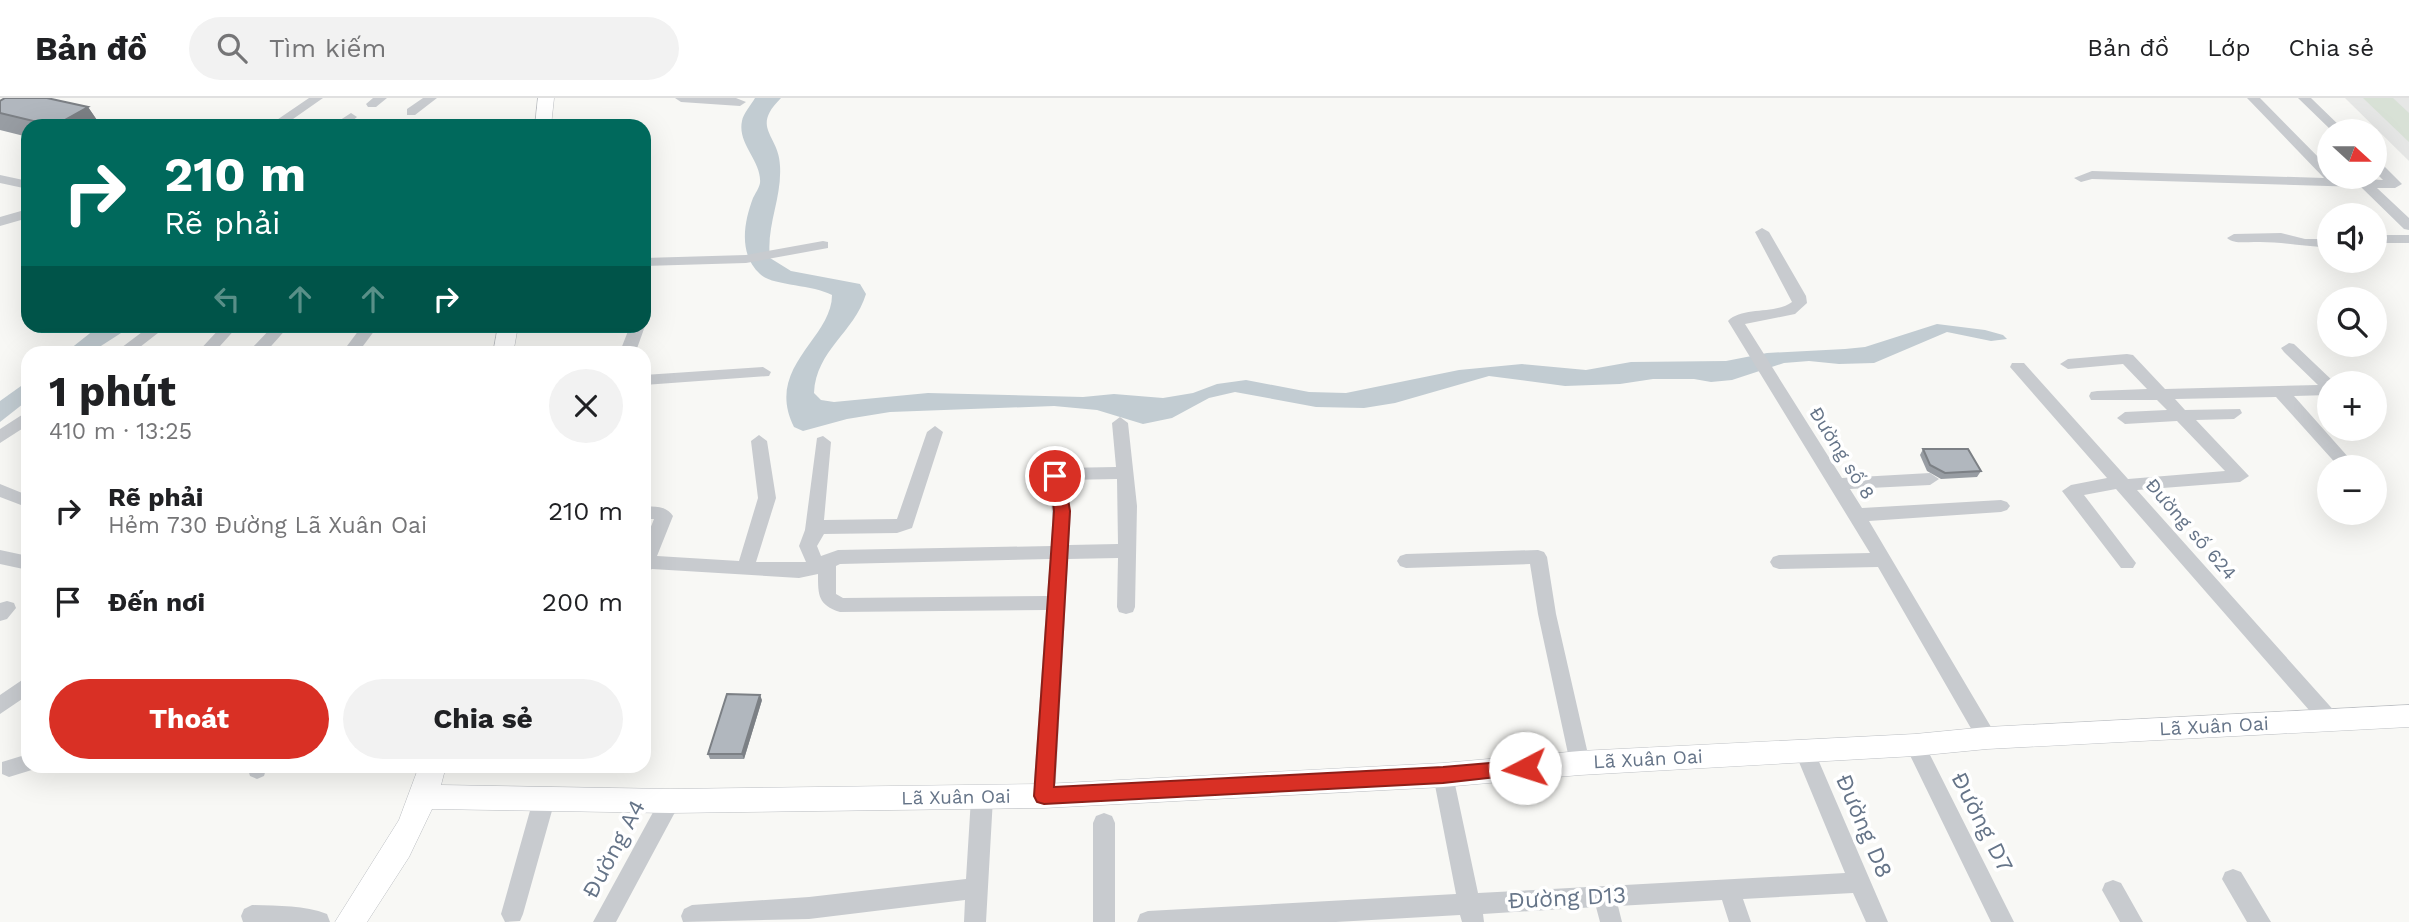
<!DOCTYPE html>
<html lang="vi">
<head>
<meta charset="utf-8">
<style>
  :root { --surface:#fff; --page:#f2f2f2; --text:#202124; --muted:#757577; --line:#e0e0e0; --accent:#d93025 }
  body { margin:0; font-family:"Work Sans",sans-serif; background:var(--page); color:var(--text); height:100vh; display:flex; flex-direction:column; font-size:26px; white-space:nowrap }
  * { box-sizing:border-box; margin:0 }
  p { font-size:23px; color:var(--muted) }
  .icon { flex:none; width:38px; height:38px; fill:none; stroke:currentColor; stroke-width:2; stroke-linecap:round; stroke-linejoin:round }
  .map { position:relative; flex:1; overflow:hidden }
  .details { position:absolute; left:21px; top:248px; width:630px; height:427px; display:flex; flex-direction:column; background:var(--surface); border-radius:21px; box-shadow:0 7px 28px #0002 }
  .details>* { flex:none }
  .banner { position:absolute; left:21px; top:21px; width:630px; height:214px; border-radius:21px; box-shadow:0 7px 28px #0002; background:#00695c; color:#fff; overflow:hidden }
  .needle { width:46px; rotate:111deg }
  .fabs { position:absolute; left:2317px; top:21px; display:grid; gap:14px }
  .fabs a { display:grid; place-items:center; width:70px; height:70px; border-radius:50%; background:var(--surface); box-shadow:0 7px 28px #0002; font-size:35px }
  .pin { position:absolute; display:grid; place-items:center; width:60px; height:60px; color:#fff; margin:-30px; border:4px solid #fff; border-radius:50%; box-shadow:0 2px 7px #0007 }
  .me { position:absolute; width:77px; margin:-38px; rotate:265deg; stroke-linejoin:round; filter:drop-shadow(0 0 5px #0008) }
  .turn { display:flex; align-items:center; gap:24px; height:147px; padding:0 28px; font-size:32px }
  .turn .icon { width:91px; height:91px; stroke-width:2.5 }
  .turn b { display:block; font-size:49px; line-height:60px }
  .lanes { display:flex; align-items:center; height:66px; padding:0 28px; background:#0003; justify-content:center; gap:35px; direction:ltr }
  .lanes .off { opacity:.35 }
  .round { display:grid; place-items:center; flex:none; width:74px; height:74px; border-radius:37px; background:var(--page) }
  .overview { display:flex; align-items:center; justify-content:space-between; height:119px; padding:0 28px }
  h1 { font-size:42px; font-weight:700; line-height:52px }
  .primary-button { display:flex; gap:14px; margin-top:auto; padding:14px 28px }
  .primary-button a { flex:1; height:80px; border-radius:42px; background:var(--accent); color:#fff; font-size:28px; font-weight:700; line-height:80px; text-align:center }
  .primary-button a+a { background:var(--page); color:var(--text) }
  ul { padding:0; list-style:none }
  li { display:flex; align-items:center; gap:21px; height:91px; padding:0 28px }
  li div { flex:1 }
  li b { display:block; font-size:26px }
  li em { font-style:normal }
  header { display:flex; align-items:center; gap:42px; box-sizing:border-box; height:98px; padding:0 35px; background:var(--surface); border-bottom:2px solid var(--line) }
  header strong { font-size:33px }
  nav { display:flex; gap:38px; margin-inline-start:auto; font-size:24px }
  .search { width:490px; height:63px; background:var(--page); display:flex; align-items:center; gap:18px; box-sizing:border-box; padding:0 24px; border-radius:38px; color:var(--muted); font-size:26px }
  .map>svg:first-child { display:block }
  .built { fill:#e6e7e6 }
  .green { fill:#d8e1d6 }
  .water { fill:#c2ccd2 }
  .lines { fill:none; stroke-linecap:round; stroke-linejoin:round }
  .major-casing { stroke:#bbbec2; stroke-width:1 }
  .minor { fill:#c8cbcf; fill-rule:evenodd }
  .major { fill:#fff; fill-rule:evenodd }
  .wall { fill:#989da3 }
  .shaded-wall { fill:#7c8085 }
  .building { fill:#b1b7be; stroke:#7c8085; stroke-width:2 }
  .route { fill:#d93025; stroke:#8d1f18; stroke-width:2 }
  .labels { text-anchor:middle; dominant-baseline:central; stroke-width:7; stroke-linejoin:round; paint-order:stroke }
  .street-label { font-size:19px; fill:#657488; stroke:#fff }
  .near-street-label { font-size:23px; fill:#657488; stroke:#fff }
</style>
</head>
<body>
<header>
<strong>Bản đồ</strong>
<div class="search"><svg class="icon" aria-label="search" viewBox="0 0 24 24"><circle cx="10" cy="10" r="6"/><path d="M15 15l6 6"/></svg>Tìm kiếm</div>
<nav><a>Bản đồ</a><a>Lớp</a><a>Chia sẻ</a></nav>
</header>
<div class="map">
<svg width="2409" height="824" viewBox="0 0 2409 824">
  <rect width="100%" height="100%" fill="#f8f8f5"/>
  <path class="built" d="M2345,0H2409V63Z"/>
  <path class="green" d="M2363,0H2393L2409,15V44Z"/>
  <path class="water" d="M755,0H781C750,31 779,36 780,68C782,100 766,128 770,160L791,173L860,186L866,196C854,235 816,252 814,295L821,302L834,304L928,295L1083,299L1114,296L1163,300L1193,295L1217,286L1246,282L1309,294L1346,295L1459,272L1522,266L1586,272L1631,264L1726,263L1767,255L1845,251L1865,249L1937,226L1985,232L2003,237L2007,241L1991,243L1947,234L1874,265L1839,266L1809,263L1784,265L1732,282L1711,284L1694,281H1653L1620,286L1565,288L1489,278L1395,305L1364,310L1316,309L1235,294L1209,300L1172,320L1143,326L1097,312L1054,308L890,314L847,321L803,333L794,329C764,269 832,241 832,197C812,186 772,188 760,176C738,156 744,124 753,100C755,96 759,90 760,85C762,63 737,46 742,23C743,16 751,7 755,0Z
    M99,228H132L90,255H65Z
    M28,283V302L0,324V303Z"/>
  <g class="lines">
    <defs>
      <path id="major" d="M538,0H554L551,28H535Z
        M498,228H518L513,256H493Z
        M2409,607V629L1987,651L1915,658L1580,677L1443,689L1044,710L670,715L432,711L409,759L367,824H335L399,722L419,668H446L441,687L670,691L1044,686L1443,665L1580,653L1915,636L1987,629Z"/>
    </defs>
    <use href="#major" class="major-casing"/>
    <path class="minor" d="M309,0H323L283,28H268Z
      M373,0H387L376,9H368L366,6Z
      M423,0H437L415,17H407V11Z
      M675,0H736L746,4L740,8L681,4Z
      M2247,0H2260L2329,70V79L2383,82L2375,74V63L2380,64L2402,86L2395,90H2377L2409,120V132L2404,131L2361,89L2092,81L2081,84L2074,80L2092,73L2324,80Z
      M2298,0H2311L2345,33H2332Z
      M351,15L357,19L346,28H331Z
      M399,23L405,28H392Z
      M644,49L649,50L651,58L644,62Z
      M0,77L28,83V91L0,85Z
      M28,111V120L0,128V119Z
      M1762,130L1769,134L1806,198L1807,205L1795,216L1745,226L1842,380L1930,375L1939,381L1930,387L1850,391L1862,410L2001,402L2007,404L2010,408L2007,412L2001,414L1869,423L1994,634L1997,640L1994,646L1987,649L1980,646L1878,469L1779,471L1773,469L1770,464L1773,459L1779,457L1870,455L1728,223C1743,208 1775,217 1792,204L1755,134Z
      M2281,135L2305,141H2329V149C2304,149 2280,143 2254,144C2245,144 2234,146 2227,140L2234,136Z
      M2375,137H2409V145H2375Z
      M823,143L828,144V150L746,165L644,168V160L746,157Z
      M150,228H167L131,256H113Z
      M222,228H238L220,248L252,250L273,228H289L264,256H196Z
      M362,228H378L357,256H341Z
      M630,228H645L635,256H619Z
      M2289,245L2294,246L2335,285H2329V297L2294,298L2357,369H2339L2276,299L2175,301L2185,312L2240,311L2242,315L2234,321L2196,322L2249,378L2240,384L2137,392L2337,616L2340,622L2337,628L2330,630L2323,628L2116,391L2084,397L2136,465L2133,470H2121L2062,393L2071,387L2107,380L2010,269L2012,265H2024L2128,381L2225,373L2177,323L2125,326L2117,320L2125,314L2167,312L2157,302H2091L2089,298L2091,294L2097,293L2147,291L2123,266L2068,271L2060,266L2068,261L2127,256L2133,257L2165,291L2318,287L2284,254L2281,250Z
      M763,269L771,274L769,278L644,287V277Z
      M28,313V327L0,345V331Z
      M1120,319L1128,325L1137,408L1135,509L1133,514L1126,516L1119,514L1117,509L1118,460L1068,461L1055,698L1051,705L1044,707L1037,705L1033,698L1046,512L840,514C818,507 818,497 818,476L799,480L652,471L644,476V446L654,421H644V409C654,408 667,408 673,418L657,458L739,463L758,400L751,343L759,337L767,343L776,400L756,464H806L799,448L805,432L817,340L823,338L831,344L824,422L897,421L927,334L935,328L943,334L912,430L897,435L824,436L817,448L821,458L838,452L1051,448C1052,425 1055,404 1044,383L1056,372L1062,370L1116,369L1112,325ZM1117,381L1118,446L1069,447L1071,413L1062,385L1066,382ZM1050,461L1047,498L843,500L836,496V468L840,466Z
      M0,386L27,397V405L21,407L0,399Z
      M0,452L28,458V472L0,466Z
      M1538,452L1544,454L1547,459L1556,516L1590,665L1587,671L1580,674L1573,671L1570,665L1538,516L1530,466L1406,470L1400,468L1397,463L1400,458L1406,456Z
      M7,503L14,505L16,510L7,521L0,523V505Z
      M28,578V597L0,616V597Z
      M1915,638L1922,641L2014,824H1991L1905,647L1908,641Z
      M1804,643L1811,646L1814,652L1888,824H1866L1853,795L1743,801L1751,824H1729L1722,802L1618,808L1622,824H1600L1596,809L1483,816L1484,824H1462L1460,817L1336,824H1137L1140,816L1148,813L1456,796L1433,677L1436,671L1443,668L1450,671L1453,677L1478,795L1845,775L1794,652L1797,646Z
      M28,656V668H37L35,671L9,679L2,676V664Z
      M247,668H267L264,678L257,681L250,678Z
      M982,691L989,693L993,700L986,824H964L965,802L809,821L683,824L681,818L684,811L692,807L809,799L966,781L971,700L975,693Z
      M544,693L551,695L555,702L523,816L520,823L505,824L501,816L533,702L537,695Z
      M670,694L677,696L681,703L616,824H593L663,696Z
      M1104,715L1112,718L1115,725V824H1093V725L1096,718Z
      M2233,771L2241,774L2271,824H2247L2222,781L2225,774Z
      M2113,782L2121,785L2143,824H2120L2102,792L2105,785Z
      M252,807C277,808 304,807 327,816L330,824H243L241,818L244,811Z"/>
    <use href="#major" class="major"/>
  </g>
  <path class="wall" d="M0,3L88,9L101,28H28V39L0,32Z
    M1923,351L1981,373L1977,379L1941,381L1927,373L1920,357Z
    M762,602L744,661H710L708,656Z"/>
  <path class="shaded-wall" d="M88,9L101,28H55Z
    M760,597L762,602L744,661L742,656Z"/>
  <path class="building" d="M5,0H47L88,9L54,28L0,15V3Z
    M1923,351H1968L1981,373L1945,375L1930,367Z
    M727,596L760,597L742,656H708Z"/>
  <path class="route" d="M1055,373L1063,378L1061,386L1067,395L1070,413L1054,689L1443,669L1525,662L1532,664L1535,670L1532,675L1443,685L1044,706L1037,704L1034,698L1054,413L1052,396L1045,386L1050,374Z"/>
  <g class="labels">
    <g class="street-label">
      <text transform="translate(1842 355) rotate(58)">Đường số 8</text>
      <text transform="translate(2191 431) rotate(49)">Đường số 624</text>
      <text transform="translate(2214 628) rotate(-3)">Lã Xuân Oai</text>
      <text transform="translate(1648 661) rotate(-3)">Lã Xuân Oai</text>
      <text transform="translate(956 699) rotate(-1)">Lã Xuân Oai</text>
    </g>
    <g class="near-street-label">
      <text transform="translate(1982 724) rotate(63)">Đường D7</text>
      <text transform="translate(1864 728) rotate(67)">Đường D8</text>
      <text transform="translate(614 751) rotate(-62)">Đường A4</text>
      <text transform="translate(1567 800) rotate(-3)">Đường D13</text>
    </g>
  </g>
</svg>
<div class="fabs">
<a><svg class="needle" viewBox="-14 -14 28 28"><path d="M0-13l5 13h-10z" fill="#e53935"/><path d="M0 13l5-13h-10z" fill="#757577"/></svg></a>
<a><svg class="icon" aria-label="sound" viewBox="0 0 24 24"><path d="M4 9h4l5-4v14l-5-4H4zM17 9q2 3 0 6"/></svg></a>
<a><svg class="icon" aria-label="search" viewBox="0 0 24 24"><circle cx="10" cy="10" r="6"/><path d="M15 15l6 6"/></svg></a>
<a>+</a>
<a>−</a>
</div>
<div class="pin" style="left:1055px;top:378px;background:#d93025"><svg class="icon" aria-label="arrive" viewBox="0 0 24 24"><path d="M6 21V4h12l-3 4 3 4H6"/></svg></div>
<svg class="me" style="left:1525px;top:670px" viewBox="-20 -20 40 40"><circle r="19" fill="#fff"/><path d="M0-13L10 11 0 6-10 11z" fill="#d93025"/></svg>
<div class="banner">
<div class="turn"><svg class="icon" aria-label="right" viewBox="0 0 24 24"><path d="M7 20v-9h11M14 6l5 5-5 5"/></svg><div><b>210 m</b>Rẽ phải</div></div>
<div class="lanes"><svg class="icon off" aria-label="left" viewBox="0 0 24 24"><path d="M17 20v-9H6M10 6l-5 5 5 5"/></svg><svg class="icon off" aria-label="ahead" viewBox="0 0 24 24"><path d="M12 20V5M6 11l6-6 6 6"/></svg><svg class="icon off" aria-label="ahead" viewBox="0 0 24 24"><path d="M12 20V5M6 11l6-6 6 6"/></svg><svg class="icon" aria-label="right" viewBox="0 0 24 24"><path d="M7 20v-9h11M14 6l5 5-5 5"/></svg></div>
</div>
<section class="details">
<div class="overview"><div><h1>1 phút</h1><p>410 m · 13:25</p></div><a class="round"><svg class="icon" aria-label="close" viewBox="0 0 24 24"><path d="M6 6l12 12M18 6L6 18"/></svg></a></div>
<ul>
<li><svg class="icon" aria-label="right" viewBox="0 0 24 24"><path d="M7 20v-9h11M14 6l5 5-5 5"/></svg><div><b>Rẽ phải</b><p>Hẻm 730 Đường Lã Xuân Oai</p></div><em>210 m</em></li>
<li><svg class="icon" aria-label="arrive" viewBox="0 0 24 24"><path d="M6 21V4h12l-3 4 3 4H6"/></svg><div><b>Đến nơi</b></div><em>200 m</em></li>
</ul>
<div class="primary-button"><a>Thoát</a><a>Chia sẻ</a></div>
</section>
</div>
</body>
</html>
